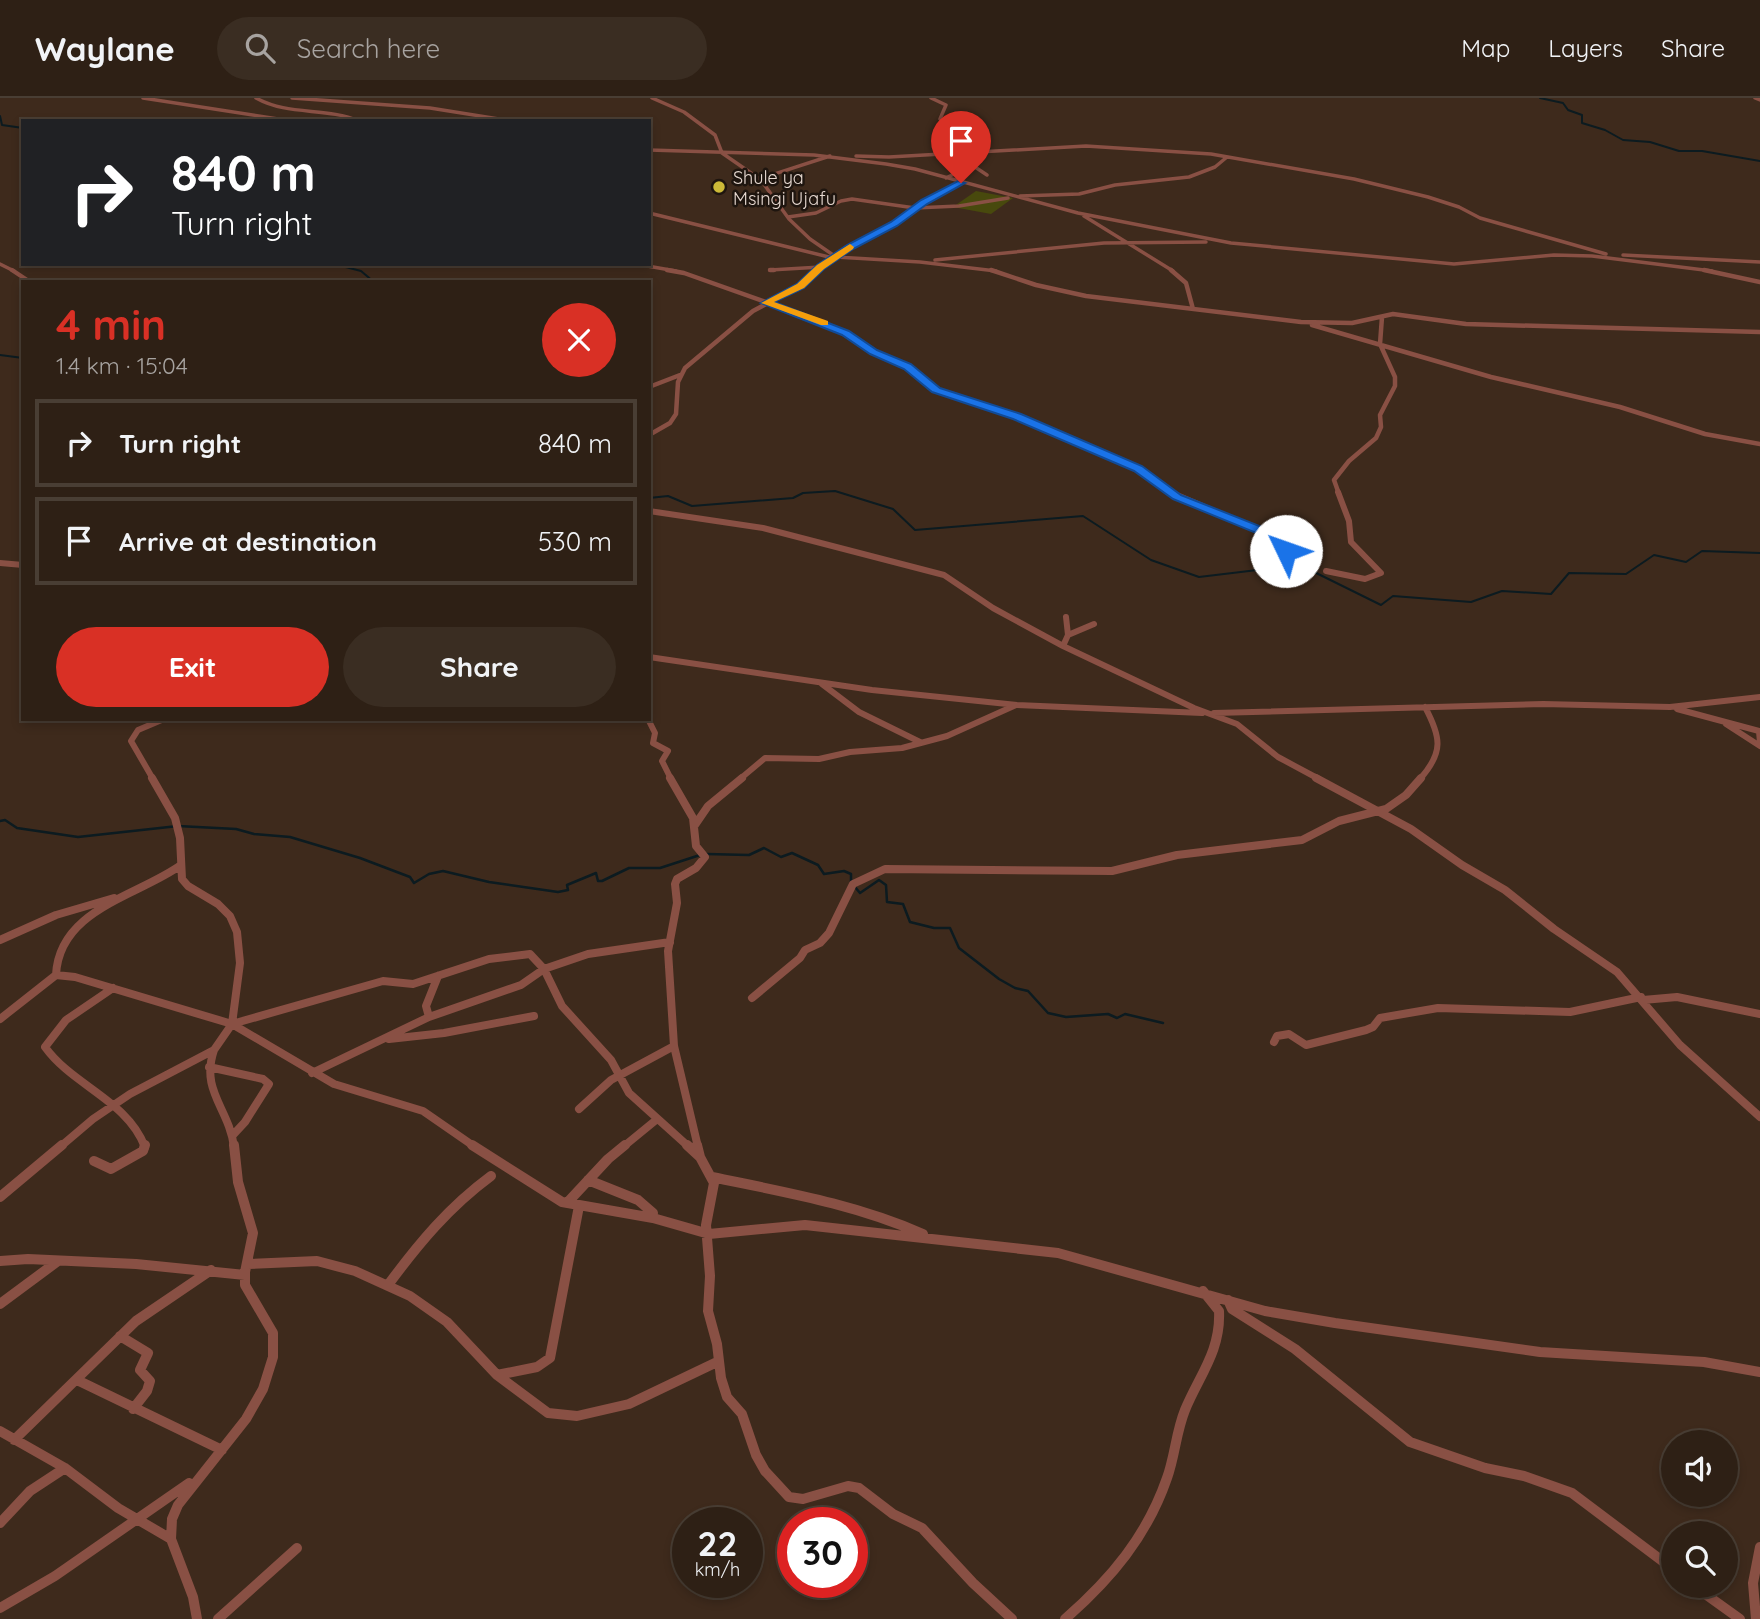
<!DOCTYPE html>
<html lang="en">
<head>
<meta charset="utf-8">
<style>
  :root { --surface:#2e2015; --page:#3a2d22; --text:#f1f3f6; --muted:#a7a3a0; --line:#493e34; --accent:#d93025 }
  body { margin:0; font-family:Quicksand,sans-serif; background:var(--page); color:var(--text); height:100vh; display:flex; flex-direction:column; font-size:26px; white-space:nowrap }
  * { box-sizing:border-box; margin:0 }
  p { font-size:23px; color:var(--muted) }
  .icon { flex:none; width:38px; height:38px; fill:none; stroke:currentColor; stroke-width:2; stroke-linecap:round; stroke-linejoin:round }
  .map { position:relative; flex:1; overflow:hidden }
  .panel { position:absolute; left:21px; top:182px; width:630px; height:441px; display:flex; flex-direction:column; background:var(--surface); border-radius:0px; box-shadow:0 4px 10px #0003,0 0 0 2px var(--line) }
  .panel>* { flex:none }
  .hud { position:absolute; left:21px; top:21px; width:630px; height:147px; border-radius:0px; box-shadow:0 4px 10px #0003,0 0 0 2px var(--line); background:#202124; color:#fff; overflow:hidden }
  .tools { position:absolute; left:1661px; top:1332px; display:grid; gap:14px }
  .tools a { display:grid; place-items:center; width:77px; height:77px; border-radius:50%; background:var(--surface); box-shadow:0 4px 10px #0003,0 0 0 2px var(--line); font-size:35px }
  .speed { position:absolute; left:672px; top:1409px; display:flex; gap:14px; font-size:35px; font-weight:700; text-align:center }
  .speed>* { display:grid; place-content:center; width:91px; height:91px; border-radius:50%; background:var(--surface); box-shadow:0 4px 10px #0003,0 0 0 2px var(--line); line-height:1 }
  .speed small { font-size:18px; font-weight:400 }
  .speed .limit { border:10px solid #d22; background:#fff; color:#111 }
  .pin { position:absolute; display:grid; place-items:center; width:60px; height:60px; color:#fff; margin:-72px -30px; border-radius:50% 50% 50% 0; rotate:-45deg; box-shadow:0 0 7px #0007 }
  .pin .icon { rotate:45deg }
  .me { position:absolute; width:77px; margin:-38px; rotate:312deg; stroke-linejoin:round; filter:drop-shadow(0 0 5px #0008) }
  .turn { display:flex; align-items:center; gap:24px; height:147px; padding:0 35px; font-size:32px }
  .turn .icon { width:91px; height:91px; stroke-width:2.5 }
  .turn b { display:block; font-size:49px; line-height:60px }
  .round { display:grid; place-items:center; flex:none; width:74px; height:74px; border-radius:37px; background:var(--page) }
  .overview { display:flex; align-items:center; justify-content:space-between; height:119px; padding:0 35px }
  h1 { font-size:42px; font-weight:700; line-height:52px; color:var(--accent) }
  .cta { display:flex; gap:14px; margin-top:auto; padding:14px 35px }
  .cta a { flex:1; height:80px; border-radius:42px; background:var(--accent); color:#fff; font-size:28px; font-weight:700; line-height:80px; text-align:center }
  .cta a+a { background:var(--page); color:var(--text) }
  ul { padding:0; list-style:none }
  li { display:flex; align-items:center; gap:21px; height:88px; margin:0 14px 10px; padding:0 21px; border:4px solid var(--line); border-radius:0px }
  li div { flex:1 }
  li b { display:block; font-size:26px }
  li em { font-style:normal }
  header { display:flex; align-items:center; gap:42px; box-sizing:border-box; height:98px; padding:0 35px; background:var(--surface); border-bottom:2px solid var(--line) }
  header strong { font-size:33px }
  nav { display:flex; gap:38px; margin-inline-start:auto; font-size:24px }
  .search { width:490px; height:63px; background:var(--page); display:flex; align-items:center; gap:18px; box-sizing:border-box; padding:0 24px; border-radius:38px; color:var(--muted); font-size:26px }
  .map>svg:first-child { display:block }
  .green { fill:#48490d }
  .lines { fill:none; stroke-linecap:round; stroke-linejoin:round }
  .stream-far1 { stroke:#0c1b20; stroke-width:2 }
  .stream { stroke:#0c1b20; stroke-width:2.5 }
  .street-far4 { stroke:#895044; stroke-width:3.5 }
  .street-far3 { stroke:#895044; stroke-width:4.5 }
  .street-far2 { stroke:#895044; stroke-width:6 }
  .street-far1 { stroke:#895044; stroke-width:8 }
  .street { stroke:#895044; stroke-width:10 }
  .route { fill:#1a73e8; stroke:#114b97; stroke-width:2 }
  .slow { fill:#f59e0b }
  .poi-dot { fill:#ccb938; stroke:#1e150f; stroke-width:2.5 }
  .labels { text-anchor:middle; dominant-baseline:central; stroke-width:5; stroke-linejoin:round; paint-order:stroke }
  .far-poi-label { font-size:18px; fill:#e6d8d0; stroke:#1e150f; text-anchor:start }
</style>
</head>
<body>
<header>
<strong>Waylane</strong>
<div class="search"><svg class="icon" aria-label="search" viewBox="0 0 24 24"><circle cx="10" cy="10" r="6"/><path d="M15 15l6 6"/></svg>Search here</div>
<nav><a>Map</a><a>Layers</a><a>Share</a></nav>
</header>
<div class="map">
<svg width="1760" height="1521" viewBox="0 0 1760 1521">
  <rect width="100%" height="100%" fill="#3e2a1c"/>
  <path class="green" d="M976,93L1013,100L991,116L953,109Z"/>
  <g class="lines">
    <path class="stream-far1" d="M1540,0L1563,5L1568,12L1582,17V25L1605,32L1623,42L1650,44L1679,53H1702L1760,63
      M0,18L2,27L23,30
      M334,166L361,173L374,184
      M0,257L23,260
      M649,400L668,398L692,408L793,400L803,395L835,393L893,411L915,432L1083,418L1151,462L1199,479L1300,467L1381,507L1393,498L1471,504L1502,493L1551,496L1569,475L1626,476L1654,457L1686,464L1702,453L1760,455"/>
    <path class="stream" d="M0,723L5,722L17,730L78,739L178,728L236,731L254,736L290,739L360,760L410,779L414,785L429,776L443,773L489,784L558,794L568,792L567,787L596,775L598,783H602L629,770H660L700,757
      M706,756L749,757L764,750L781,759L792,755L818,767L824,776L844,773L851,776V784
      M855,789L860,795L879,782L886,787L887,804L903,806L910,824L934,830H950L959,850L999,881L1015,890L1028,893L1048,915L1066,919L1108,916L1117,920L1125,916L1163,925"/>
    <path class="street-far4" d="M143,0L291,23
      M256,0C288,18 326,9 359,23
      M292,0L430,10L512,23
      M652,0L684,14L715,37L722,55L761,82L789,121L810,141L836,159L920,164L996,173
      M931,0L946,7L940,21C967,35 972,34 972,67L946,80
      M1755,0L1760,2
      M649,52L814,57L886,66L915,71L1078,115L1231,145L1454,166L1554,157L1592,158L1712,173
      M856,58L889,59L1086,48L1211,56L1354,81L1428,99L1459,109L1480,120L1606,156
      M972,67L987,77
      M759,81L830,58
      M1020,98L1079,96L1115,87L1189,79L1215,69L1227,59
      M649,115L833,160
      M1084,118L1173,173
      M788,119L816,115L841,103L852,101L915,110L959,108L1008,100
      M1623,157L1760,164
      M935,162L1104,145L1206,144
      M0,166L14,173
      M636,166L676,173
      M770,172L821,169
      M816,173L850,149L961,85"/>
    <path class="street-far3" d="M12,172L30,184
      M667,172L684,175L825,225L874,254L907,269L936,292L1046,330L1138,371L1172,396
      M770,172H774
      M991,172L1036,187L1086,198L1301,224L1352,225L1393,216L1466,226L1760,234
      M1171,172L1186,185L1193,211
      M1704,172L1760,184
      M1312,227L1491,279L1620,309L1705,336L1760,346
      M649,289L680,277
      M649,337L670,325L676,316L678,284L685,270L753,213L800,188L818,172
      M1339,396L1334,382L1349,363L1376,340L1381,329L1380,317L1395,288V279L1380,246L1382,219"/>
    <path class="street-far2" d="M1170,394L1263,434L1271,441L1270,448L1285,452L1279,463
      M649,413L763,430L944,477L993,510L1063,548L1194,610L1237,626L1278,659L1319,681
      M0,465L23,467
      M1326,473L1365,481L1381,475L1351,444L1349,423L1338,394
      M1066,519L1068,537
      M1063,548L1068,537L1094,526
      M649,559L872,592L1017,607L1202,615
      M822,586L859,614L920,644
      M1677,611L1759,633L1760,645
      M1214,615L1543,606L1670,609L1760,599
      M648,621L655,635L653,645L668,653L662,663L671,681
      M1726,626L1760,648
      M153,681L131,643L138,632L164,621
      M740,681L765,660L819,661L850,654L902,650L947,638L1016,607
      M1420,681C1444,654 1441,639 1425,609"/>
    <path class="street-far1" d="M670,680L693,720L696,748L705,759L696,770L677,781L675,786L677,805L668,853L674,948L698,1049
      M1316,680L1411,731L1462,767L1505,792L1554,831L1617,874L1680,947L1760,1019
      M695,727L708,708L742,680
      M0,842L56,817L114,800
      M56,877C59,811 138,798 181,767
      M113,890L66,922L45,949C73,988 127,1002 145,1049
      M752,900L800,860L805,852L820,845L829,835L853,786L885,771L1112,773L1177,757L1302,742L1339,723L1386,711L1406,697L1421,680
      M1643,902L1677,899L1760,916
      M429,919L426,908L438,878
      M0,921L56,877L75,879L232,926L334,986L423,1013L475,1049
      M232,926L383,883L413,886L489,861L530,856L544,871L562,908L611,962L629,995L689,1049
      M389,941L444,935L534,918
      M1274,944L1277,938L1289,936L1306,947L1366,932L1373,929L1380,920L1438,910L1570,914L1641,899
      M214,952C200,993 229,1010 234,1049
      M209,969L263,981L269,986L245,1024L232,1038
      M312,975L429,919L521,887L544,871L588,856L670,844
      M579,1011L611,982L674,948
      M60,1049L93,1021L130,996L214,952L232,926L240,865L237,834L230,818L218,806L188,788L182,781L180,740L175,720L152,680
      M623,1049L656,1022"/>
    <path class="street" d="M472,1047L562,1104L653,1120L709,1136L805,1127L1058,1155L1265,1213L1335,1225L1540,1254L1704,1264L1760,1274
      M687,1047L700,1059
      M697,1047L700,1059L714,1085L706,1127L710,1178L708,1213L717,1246L721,1280L727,1299L742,1316L756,1357L765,1373L789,1399L803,1401L848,1388L859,1390L893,1416L922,1430L973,1485L1012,1521
      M94,1063L111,1071L143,1053L145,1047
      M712,1079C784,1094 855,1106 923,1136
      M588,1082L638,1102L653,1115
      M0,1099L62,1047
      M567,1105L608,1061L625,1047
      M0,1163L28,1161L136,1166L245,1177
      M248,1166L317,1163L355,1173L410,1198L447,1224L497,1277L548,1315L577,1318L629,1306L717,1264
      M388,1187C419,1145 449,1109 491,1078
      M1228,1202L1232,1211L1295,1251L1410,1344L1485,1370L1524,1378L1572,1395L1673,1471
      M0,1206L58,1163
      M120,1238L148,1255L140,1272L150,1283L147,1293L133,1311
      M497,1277L537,1269L550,1260L579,1108
      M77,1282L222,1352
      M0,1333L65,1370L118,1410L171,1441L193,1499L197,1521
      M14,1342L136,1223L211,1172
      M0,1425L30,1393L65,1370
      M171,1441L172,1421L178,1407L246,1321L263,1291L273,1259V1235L245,1187V1174L253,1135L238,1084L234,1047
      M1694,1488L1740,1521
      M0,1510L55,1478L189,1385
      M218,1521L297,1450
      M1065,1521C1111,1481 1147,1438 1167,1380C1175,1358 1176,1334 1185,1312C1199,1278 1221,1253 1219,1213L1203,1193
      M1756,1521L1753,1485L1760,1449"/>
  </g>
  <path class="route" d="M958,83L965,85L927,106L897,128L853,151L824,171L804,190L774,204L849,233L877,252L911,266L940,290L1021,316L1142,368L1181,397L1267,431L1277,441L1276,445L1290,451V456H1281L1265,449L1264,441L1259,436L1173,401L1134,373L1013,321L932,294L904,271L870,256L842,237L761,205L797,186L817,167L847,147L891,124L921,102Z"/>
  <path class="slow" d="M850,146L854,149L853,151L824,171L804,190L774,204L828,223V227H821L761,205L797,186L817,167Z"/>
  <circle class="poi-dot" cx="719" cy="89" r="7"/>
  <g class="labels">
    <g class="far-poi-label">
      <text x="733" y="79">Shule ya<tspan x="733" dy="21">Msingi Ujafu</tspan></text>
    </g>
  </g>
</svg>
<div class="tools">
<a><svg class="icon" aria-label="sound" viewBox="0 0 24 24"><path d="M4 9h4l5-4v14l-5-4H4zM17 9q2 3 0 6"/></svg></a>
<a><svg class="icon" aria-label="search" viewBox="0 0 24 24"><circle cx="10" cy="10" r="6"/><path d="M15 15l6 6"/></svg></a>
</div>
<div class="speed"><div>22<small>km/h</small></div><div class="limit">30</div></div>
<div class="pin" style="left:961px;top:85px;background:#d93025"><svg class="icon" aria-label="arrive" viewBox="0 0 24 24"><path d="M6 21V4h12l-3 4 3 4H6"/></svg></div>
<svg class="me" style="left:1286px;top:453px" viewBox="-20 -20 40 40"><circle r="19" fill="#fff"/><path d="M0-13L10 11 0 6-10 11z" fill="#1a73e8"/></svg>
<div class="hud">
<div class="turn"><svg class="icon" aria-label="right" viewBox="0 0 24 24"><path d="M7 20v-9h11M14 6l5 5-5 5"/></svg><div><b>840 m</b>Turn right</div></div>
</div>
<section class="panel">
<div class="overview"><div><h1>4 min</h1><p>1.4 km · 15:04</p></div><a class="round" style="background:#d93025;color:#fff"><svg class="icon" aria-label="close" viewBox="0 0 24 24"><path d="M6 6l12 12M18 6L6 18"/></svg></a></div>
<ul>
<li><svg class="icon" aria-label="right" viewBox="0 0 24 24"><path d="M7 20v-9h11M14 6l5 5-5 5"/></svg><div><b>Turn right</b></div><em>840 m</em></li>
<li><svg class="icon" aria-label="arrive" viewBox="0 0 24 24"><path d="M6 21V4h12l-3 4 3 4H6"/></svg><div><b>Arrive at destination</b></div><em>530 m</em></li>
</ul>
<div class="cta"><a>Exit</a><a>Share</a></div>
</section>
</div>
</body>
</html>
